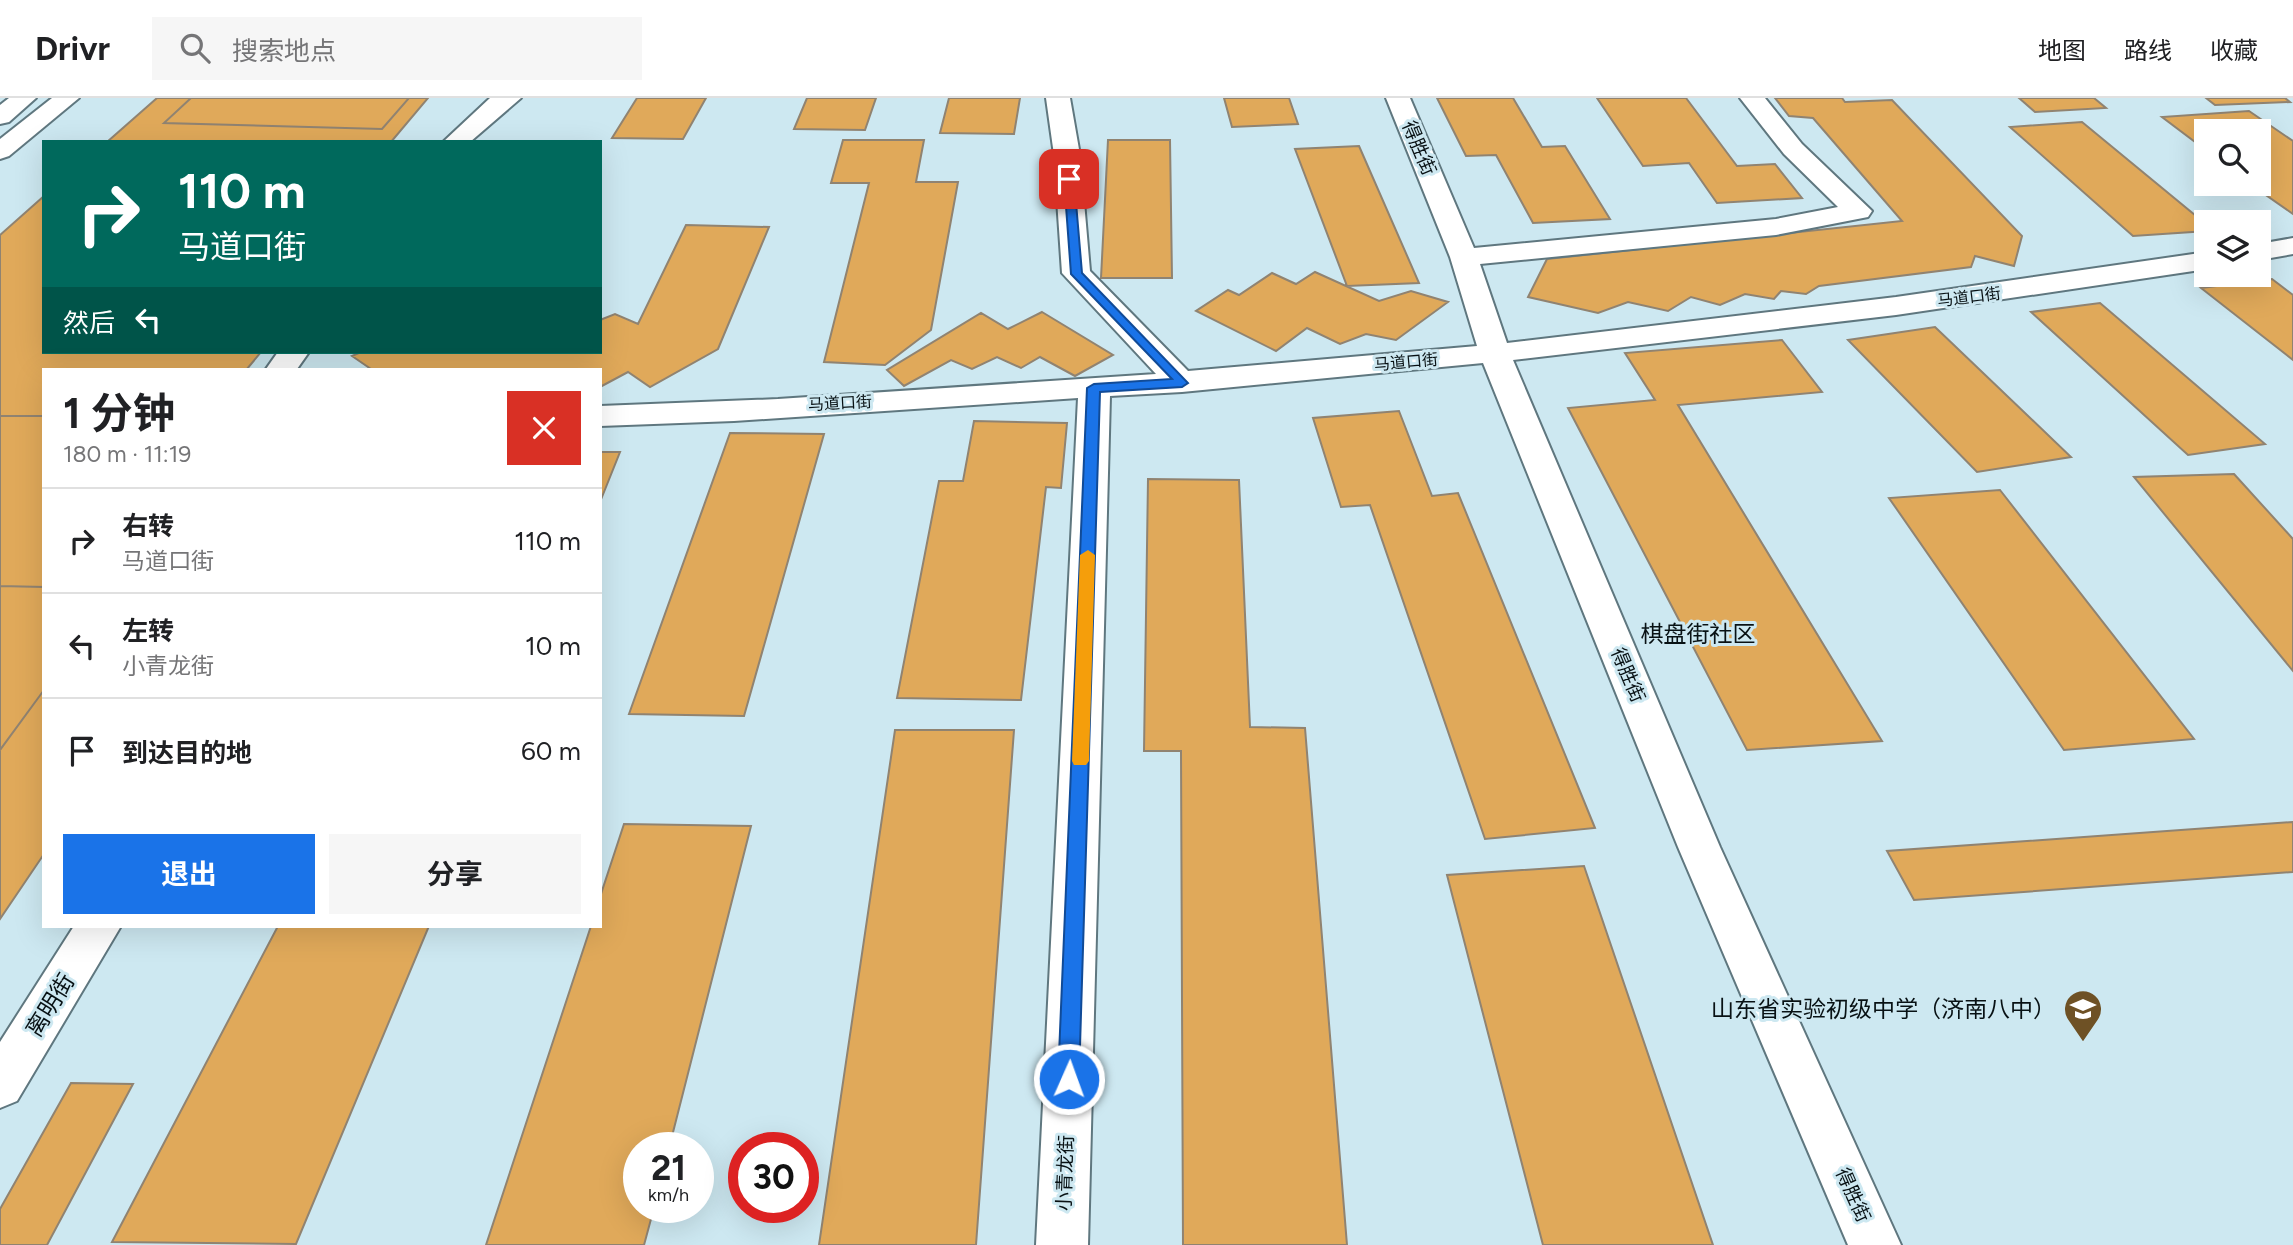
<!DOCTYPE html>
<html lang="zh">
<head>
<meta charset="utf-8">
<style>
  :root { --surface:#fff; --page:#f6f6f6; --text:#202124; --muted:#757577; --line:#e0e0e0; --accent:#1a73e8 }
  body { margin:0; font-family:Figtree,"Noto Sans SC",sans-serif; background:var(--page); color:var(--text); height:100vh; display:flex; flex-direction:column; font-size:26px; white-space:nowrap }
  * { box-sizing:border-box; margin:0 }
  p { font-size:23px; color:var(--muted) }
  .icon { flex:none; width:38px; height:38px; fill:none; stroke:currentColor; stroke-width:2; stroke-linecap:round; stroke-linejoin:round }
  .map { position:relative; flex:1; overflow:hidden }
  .details { position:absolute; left:42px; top:270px; width:560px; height:560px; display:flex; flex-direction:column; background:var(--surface); border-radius:0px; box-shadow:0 7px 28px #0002 }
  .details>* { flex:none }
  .top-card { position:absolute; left:42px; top:42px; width:560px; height:214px; border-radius:0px; box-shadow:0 7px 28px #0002; background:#00695c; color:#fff; overflow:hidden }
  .tools { position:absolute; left:2194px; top:21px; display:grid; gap:14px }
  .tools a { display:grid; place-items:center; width:77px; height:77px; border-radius:0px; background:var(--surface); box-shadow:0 7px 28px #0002; font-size:35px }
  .speed { position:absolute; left:623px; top:1034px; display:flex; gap:14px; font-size:35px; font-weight:700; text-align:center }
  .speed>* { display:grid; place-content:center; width:91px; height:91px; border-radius:50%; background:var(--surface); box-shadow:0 7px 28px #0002; line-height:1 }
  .speed small { font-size:18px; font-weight:400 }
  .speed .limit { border:10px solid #d22; background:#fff; color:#111 }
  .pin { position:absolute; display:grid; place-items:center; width:60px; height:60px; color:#fff; margin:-30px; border-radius:14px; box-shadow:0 4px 10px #0006 }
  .me { position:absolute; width:77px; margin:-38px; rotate:2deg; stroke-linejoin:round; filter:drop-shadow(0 0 5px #0008) }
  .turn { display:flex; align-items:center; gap:24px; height:147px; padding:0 21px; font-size:32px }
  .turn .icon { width:91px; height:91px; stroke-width:2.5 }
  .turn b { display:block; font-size:49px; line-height:60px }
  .then { display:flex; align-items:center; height:66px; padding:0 21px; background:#0003; gap:14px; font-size:26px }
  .round { display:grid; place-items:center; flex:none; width:74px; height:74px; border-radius:0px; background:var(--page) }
  .head { display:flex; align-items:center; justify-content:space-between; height:119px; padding:0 21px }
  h1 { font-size:42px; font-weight:700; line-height:52px }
  .primary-button { display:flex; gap:14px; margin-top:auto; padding:14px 21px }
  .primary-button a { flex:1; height:80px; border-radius:0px; background:var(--accent); color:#fff; font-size:28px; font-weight:700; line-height:80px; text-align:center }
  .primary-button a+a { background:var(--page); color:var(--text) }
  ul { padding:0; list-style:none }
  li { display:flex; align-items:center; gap:21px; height:105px; padding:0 21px; border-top:2px solid var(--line) }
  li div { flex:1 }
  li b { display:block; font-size:26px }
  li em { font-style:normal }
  header { display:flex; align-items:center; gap:42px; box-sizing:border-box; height:98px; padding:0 35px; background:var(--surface); border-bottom:2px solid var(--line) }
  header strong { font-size:33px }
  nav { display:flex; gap:38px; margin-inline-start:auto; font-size:24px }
  .search { width:490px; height:63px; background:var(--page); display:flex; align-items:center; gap:18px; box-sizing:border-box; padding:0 24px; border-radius:0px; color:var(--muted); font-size:26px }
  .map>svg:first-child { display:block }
  .building { fill:#e0a95a; stroke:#908371; stroke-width:2 }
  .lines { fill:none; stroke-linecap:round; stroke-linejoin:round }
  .minor-casing { stroke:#5f777f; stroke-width:4 }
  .tertiary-casing { stroke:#5f777f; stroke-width:4 }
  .primary-casing { stroke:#5f777f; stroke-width:4 }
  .minor { fill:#fff; fill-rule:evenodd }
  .tertiary { fill:#fff; fill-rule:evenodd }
  .primary { fill:#fff; fill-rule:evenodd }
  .route { fill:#1a73e8; stroke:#114b97; stroke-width:2 }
  .slow { fill:#f59e0b }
  .labels { text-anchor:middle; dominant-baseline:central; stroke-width:6; stroke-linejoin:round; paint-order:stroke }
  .far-street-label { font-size:16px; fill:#081114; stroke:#cde8f1 }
  .street-label { font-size:19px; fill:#081114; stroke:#cde8f1 }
  .quarter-label { font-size:23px; fill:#081114; stroke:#cde8f1 }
  .near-street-label { font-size:23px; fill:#081114; stroke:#cde8f1 }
  .near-poi-label { font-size:23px; fill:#081114; stroke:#cde8f1; text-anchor:end }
</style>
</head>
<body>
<header>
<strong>Drivr</strong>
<div class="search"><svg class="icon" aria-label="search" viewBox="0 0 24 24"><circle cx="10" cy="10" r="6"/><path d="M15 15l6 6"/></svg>搜索地点</div>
<nav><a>地图</a><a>路线</a><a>收藏</a></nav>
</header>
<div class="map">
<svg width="2293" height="1147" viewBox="0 0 2293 1147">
  <rect width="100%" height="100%" fill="#cde8f1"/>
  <path class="building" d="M157,0H428L391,44H107Z
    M191,0H409L382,31L164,25Z
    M637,0H706L683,41L612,40Z
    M807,0H876L865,32L794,31Z
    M949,0H1020L1014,36L940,35Z
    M1224,0H1289L1298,26L1232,29Z
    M1437,0H1513L1542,49L1565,48L1610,121L1533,125L1496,57L1466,58Z
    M1597,0H1686L1737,68L1775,66L1802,100L1717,105L1689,65L1643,68Z
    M1775,0H1842L1845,4L1892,2L2022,138L2014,168L1975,158L1971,169L1819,188L1806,196L1781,193L1774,201L1745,196L1720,207L1691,199L1668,213L1628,204L1598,215L1528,199L1547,161L1902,123L1813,20L1789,18Z
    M2019,0H2094L2106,10L2035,14Z
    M2206,0H2285L2290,4L2215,7Z
    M2249,13L2293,43V116L2250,86H2259V33H2207V53L2162,19Z
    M2082,24L2207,127V133L2133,138L2010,29Z
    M843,42H924L916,84H958L931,232L885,267L824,264L869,85H831Z
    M1108,42H1170L1172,180H1101Z
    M1359,48L1419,185L1347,188L1295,51Z
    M44,98V254H261L247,271H44V318H0V137Z
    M686,127L769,129L718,251L650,289L628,274L600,289V271H371L352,258L361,254H600V222L615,216L638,226Z
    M1315,174L1379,203L1411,193L1448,204L1396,242L1366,236L1340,246L1307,230L1276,253L1196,213L1228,192L1239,197L1272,175L1296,186Z
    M2272,181L2293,197V262L2201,190Z
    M2100,205L2265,346L2188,357L2031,214Z
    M1042,214L1113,257L1075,278L1040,259L1021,270L997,259L972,271L951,262L904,288L887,272L981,215L1008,231Z
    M1935,229L2071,359L1977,374L1848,242Z
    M1782,242L1822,294L1678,307L1882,643L1747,652L1568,310L1655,302L1625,255Z
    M1399,313L1432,398L1458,395L1595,730L1485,741L1370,407L1341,409L1313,320Z
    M0,318H44V756L0,821Z
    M974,323L1067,325L1061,390L1046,389L1021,602L897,600L939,383H963Z
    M730,335L824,336L744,618L629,616Z
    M600,354H620L600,404Z
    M2234,376L2293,441V573L2134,379Z
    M1148,381L1239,382L1250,629L1305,630L1347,1147H1183L1181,653H1144Z
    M2000,392L2194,641L2064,652L1889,400Z
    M0,488L44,489V592L0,652Z
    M895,632H1014L976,1147H819Z
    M2293,724V774L1914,802L1887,753Z
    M624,726L751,728L669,1050H639V1110H654L644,1147H486L591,828H600V799Z
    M1584,768L1713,1147H1543L1447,777Z
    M278,828H429L296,1146L112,1144Z
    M71,985L133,986L47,1147H0V1111Z"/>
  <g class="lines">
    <defs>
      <path id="minor" d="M490,0H521L470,44H443Z
        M1046,0H1070L1080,57L1090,173L1188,273L1477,248L1450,159L1386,0H1410L1474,150L1776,121L1838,109L1784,56L1740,0H1765L1802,46L1872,113L1868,119L1776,137L1480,166L1507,245L1896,199L2207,154V171L1896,217L1513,262L1720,749L1901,1147H1848L1678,749L1483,265L1182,294L1110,298L1088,1147H1036L1078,300L734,323L600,328V308L778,301L1156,276L1062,175L1054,57Z
        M2293,140V156L2259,162V146Z
        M278,254H309L297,271H266Z
        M74,828H121L17,1003L0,1010V944Z"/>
      <path id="tertiary" d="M52,0H79L9,58L0,61V41Z"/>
      <path id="primary" d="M9,0H36L9,24L0,26V7Z"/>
    </defs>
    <use href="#minor" class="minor-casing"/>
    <use href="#tertiary" class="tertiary-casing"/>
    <use href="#primary" class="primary-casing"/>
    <use href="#minor" class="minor"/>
    <use href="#tertiary" class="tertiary"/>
    <use href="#primary" class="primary"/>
  </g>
  <path class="route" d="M1069,78L1074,81L1082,175L1188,285L1182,289L1100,294L1079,981L1076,988L1069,991L1061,988L1058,981L1087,290L1094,286L1172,281L1071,176L1064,81Z"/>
  <path class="slow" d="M1088,452L1095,457L1089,663L1086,667H1074L1072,663L1080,457Z"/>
  <defs>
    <symbol id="school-pin" viewBox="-11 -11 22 30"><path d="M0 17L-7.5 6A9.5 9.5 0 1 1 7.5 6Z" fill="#6e5125" stroke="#cde8f1"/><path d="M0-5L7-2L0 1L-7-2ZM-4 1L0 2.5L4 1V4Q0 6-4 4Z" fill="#fff"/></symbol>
  </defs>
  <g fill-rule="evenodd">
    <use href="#school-pin" x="2061" y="889" width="44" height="60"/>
  </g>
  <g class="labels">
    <g class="far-street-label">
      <text transform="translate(1969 199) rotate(-7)">马道口街</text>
      <text transform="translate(1406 264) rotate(-5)">马道口街</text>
      <text transform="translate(840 305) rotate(-3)">马道口街</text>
    </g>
    <g class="street-label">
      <text transform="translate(1419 50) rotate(67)">得胜街</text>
      <text transform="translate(1628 577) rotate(67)">得胜街</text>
      <text transform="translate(1065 1075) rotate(-88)">小青龙街</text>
      <text transform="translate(1853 1097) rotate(66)">得胜街</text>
    </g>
    <g class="quarter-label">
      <text x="1698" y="536">棋盘街社区</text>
    </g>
    <g class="near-street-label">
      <text transform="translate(50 907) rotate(-58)">离明街</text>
    </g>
    <g class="near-poi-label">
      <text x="2056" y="911">山东省实验初级中学（济南八中）</text>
    </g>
  </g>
</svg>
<div class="tools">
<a><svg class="icon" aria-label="search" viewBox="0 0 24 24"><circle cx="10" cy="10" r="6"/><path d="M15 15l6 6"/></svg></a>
<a><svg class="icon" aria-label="layers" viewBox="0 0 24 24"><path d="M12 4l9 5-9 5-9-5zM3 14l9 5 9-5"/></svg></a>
</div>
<div class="speed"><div>21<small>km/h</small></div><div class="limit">30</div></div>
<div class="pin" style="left:1069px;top:81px;background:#d93025"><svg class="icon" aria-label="arrive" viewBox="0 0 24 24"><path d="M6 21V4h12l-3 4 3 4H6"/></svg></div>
<svg class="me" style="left:1069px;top:981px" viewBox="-20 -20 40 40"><circle r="17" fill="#1a73e8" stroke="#fff" stroke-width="3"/><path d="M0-11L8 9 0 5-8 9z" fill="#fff"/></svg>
<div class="top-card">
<div class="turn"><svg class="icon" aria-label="right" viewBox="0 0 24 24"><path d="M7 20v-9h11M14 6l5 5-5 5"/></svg><div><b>110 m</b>马道口街</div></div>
<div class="then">然后<svg class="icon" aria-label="left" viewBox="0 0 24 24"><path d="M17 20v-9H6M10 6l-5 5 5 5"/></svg></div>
</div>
<section class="details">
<div class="head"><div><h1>1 分钟</h1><p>180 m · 11:19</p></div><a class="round" style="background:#d93025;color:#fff"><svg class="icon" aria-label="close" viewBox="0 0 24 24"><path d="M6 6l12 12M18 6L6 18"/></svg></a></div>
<ul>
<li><svg class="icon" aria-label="right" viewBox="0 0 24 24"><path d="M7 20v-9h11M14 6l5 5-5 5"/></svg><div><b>右转</b><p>马道口街</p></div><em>110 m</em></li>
<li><svg class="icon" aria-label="left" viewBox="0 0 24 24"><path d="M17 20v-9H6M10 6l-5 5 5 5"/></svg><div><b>左转</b><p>小青龙街</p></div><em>10 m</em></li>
<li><svg class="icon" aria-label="arrive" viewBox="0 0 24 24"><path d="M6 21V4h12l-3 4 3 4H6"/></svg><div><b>到达目的地</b></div><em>60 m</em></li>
</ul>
<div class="primary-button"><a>退出</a><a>分享</a></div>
</section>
</div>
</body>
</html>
